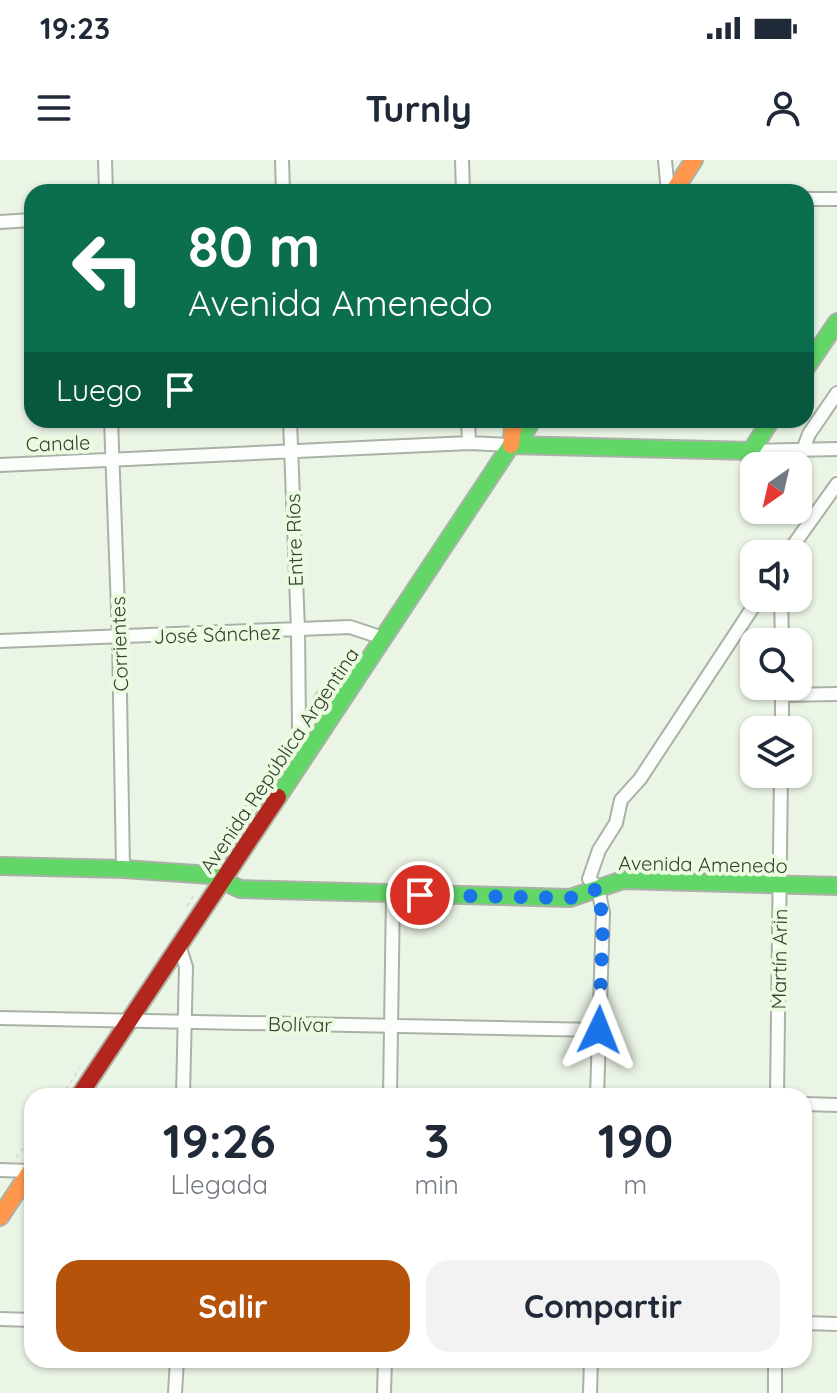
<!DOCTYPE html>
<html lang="es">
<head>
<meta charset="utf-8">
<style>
  :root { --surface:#fff; --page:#f2f2f3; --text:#1f2937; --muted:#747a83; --accent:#b45309 }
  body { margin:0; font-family:Quicksand,sans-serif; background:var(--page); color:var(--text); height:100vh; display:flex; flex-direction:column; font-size:30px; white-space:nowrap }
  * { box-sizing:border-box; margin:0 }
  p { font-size:26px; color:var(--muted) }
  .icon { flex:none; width:44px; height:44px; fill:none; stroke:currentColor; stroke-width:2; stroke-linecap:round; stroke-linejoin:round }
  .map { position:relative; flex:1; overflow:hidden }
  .details { position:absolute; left:24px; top:928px; width:788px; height:280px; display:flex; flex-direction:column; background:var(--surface); border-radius:24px; box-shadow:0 2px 6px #0004 }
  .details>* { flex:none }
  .guide { position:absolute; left:24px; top:24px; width:790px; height:244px; border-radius:24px; box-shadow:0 2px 6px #0004; background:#0b6e4f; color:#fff; overflow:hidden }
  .needle { width:52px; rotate:214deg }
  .tools { position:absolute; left:740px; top:292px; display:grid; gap:16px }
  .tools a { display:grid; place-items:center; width:72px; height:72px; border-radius:16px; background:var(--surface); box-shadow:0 2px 6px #0004; font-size:40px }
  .pin { position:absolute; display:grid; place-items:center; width:68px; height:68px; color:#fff; margin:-34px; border:4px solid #fff; border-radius:50%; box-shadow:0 2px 8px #0007 }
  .me { position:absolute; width:88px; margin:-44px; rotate:2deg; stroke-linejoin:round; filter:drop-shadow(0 0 6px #0008) }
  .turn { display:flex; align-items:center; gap:28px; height:168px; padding:0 32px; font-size:36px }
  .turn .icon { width:104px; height:104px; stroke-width:2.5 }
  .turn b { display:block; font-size:56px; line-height:68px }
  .then { display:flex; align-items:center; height:76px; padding:0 32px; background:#0003; gap:16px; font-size:30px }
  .eta { display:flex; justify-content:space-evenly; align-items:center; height:136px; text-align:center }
  .eta b { font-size:48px; font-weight:800; line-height:56px }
  .cta { display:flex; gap:16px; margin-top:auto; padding:16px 32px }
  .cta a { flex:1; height:92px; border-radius:24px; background:var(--accent); color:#fff; font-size:32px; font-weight:800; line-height:92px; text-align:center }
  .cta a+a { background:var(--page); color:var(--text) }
  .status { display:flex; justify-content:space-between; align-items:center; height:56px; padding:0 40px; background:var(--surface); direction:ltr }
  .status svg { height:22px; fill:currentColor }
  header { display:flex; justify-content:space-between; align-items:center; height:104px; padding:0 32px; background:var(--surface); font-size:36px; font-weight:800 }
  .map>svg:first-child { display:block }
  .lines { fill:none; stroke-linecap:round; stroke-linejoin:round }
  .lane-casing { stroke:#aab1a6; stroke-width:10 }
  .street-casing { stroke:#aab1a6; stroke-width:16 }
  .fast-casing { stroke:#aab1a6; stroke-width:20 }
  .slow-casing { stroke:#aab1a6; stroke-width:20 }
  .jam-casing { stroke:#aab1a6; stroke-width:20 }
  .path { stroke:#d9dcd8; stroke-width:2; stroke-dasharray:4 4; stroke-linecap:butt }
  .lane { stroke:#fcfefb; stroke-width:6 }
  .street { stroke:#fcfefb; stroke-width:12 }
  .fast { stroke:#63d668; stroke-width:16 }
  .slow { stroke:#ff974d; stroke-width:16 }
  .jam { stroke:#b3261e; stroke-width:16 }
  .route { stroke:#1a73e8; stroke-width:14; stroke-dasharray:0 25.2 }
  .labels { text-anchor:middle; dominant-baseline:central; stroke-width:8; stroke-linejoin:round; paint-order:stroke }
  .street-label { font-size:20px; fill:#363d33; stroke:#eafbe0 }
</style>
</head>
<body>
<div class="status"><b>19:23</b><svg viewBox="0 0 49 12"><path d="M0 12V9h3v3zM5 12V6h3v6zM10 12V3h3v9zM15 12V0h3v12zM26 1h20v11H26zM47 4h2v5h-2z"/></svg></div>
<header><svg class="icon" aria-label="menu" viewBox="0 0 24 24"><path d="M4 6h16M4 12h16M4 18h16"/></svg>Turnly<svg class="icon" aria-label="person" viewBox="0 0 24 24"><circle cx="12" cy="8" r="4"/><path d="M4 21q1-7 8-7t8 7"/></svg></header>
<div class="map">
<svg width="837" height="1233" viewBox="0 0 837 1233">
  <rect width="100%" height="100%" fill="#ebf5e6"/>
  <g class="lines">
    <defs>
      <path id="lane" d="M231,676L321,534"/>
      <path id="street" d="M105,0L106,32
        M282,0L283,32
        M462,0L463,32
        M665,0L668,32
        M806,39H837
        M0,62L32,60
        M111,260L119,477L123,709
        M290,260L298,470L299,568L306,595
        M468,260L469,283
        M803,290L809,274L837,233
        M751,291L837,289
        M0,305L469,283L511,285
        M787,394L837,324
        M781,438L782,482
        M0,481L350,467L383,478
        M782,535L837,534
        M782,570V526
        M179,785L186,807L183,936
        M0,858L599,870
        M390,936L393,734
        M597,936L603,753L598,728L589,719L599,690L616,663L621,640L640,619L759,438
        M777,936L781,614
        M804,944L837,945
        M0,1010L32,1011
        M0,1159L32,1160
        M804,1163L837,1164
        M775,1200V1233
        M175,1233L177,1200
        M384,1233L385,1200
        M590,1233L591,1200"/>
      <path id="fast" d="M806,208L837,162
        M511,285L751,291L771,260
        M278,637L511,285L523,276L532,260
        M0,706L123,709L211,715L240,729L570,738L623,720L837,726"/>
      <path id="slow" d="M673,32L694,0
        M511,285L513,269L518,260
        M0,1057L32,1009"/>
      <path id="jam" d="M79,936L278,637"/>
    </defs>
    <use href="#lane" class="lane-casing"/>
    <use href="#street" class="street-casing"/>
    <use href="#fast" class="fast-casing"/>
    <use href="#slow" class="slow-casing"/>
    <use href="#jam" class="jam-casing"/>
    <path class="path" d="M187,746L194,735
      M61,936L80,908
      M16,998L32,977"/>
    <use href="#lane" class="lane"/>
    <use href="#street" class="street"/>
    <use href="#fast" class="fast"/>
    <use href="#slow" class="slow"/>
    <use href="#jam" class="jam"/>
  </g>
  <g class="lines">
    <path class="route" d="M420,735L570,738L588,734L598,728L603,763L599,870"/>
  </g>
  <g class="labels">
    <g class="street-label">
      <text transform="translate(58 283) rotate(-2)">Canale</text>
      <text transform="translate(294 380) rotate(-92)">Entre Ríos</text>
      <text transform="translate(217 474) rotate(-2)">José Sánchez</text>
      <text transform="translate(119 484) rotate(-92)">Corrientes</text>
      <text transform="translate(279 600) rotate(-56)">Avenida República Argentina</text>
      <text transform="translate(703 704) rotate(1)">Avenida Amenedo</text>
      <text transform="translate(779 799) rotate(-89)">Martín Arin</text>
      <text transform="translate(300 864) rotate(1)">Bolívar</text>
    </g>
  </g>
</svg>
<div class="tools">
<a><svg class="needle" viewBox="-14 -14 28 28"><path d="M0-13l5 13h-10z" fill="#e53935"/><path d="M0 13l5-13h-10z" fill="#747a83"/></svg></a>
<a><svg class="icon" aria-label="sound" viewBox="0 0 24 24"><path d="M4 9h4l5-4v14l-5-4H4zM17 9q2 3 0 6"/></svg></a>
<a><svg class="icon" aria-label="search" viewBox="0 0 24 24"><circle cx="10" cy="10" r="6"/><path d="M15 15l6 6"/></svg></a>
<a><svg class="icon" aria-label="layers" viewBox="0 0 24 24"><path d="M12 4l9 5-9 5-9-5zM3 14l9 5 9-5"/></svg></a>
</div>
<div class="pin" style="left:420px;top:735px;background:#d93025"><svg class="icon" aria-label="arrive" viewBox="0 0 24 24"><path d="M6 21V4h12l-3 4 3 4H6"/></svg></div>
<svg class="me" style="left:599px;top:870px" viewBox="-20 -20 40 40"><path d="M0-17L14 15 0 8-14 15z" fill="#1a73e8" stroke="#fff" stroke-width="4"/></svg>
<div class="guide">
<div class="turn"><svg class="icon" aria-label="left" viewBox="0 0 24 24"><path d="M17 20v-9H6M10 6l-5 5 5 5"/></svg><div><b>80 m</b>Avenida Amenedo</div></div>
<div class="then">Luego<svg class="icon" aria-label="arrive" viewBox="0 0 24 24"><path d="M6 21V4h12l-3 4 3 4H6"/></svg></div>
</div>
<section class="details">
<div class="eta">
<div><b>19:26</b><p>Llegada</p></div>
<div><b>3</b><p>min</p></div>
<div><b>190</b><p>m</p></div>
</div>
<div class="cta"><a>Salir</a><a>Compartir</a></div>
</section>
</div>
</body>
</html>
